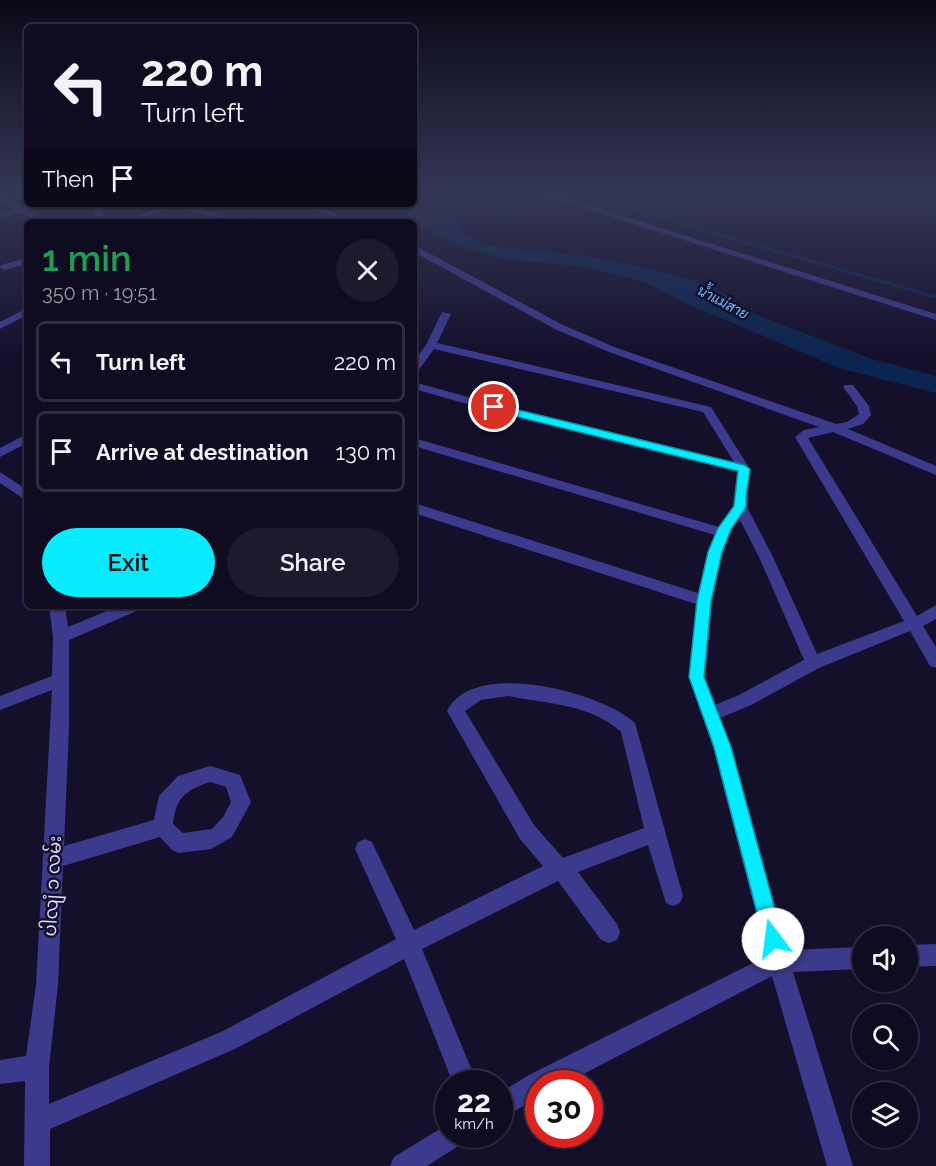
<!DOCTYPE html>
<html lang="en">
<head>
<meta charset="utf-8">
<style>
  :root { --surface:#0f0c21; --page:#1d1a2e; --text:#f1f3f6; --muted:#9b9ba5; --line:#2f2c3f; --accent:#07ebff }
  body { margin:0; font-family:Raleway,"Noto Sans Myanmar",Sarabun,sans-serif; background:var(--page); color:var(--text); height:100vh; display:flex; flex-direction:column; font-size:22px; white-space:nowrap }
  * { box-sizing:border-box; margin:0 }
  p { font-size:20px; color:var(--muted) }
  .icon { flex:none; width:33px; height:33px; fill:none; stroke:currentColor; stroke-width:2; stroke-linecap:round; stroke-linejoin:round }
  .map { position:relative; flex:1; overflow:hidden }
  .panel { position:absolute; left:24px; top:219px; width:393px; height:390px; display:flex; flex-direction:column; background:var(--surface); border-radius:9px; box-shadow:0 2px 4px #0004,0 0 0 2px var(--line) }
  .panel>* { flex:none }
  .banner { position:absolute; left:24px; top:24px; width:393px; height:183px; border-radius:9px; box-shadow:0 2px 4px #0004,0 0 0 2px var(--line); background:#0f0c21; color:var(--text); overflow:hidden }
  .tools { position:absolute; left:852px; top:926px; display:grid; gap:12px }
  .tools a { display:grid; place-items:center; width:66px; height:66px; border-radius:50%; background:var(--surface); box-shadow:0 2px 4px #0004,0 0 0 2px var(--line); font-size:30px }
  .speed { position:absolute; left:435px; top:1070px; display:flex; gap:12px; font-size:30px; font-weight:700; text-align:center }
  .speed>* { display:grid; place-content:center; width:78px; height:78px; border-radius:50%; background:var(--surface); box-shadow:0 2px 4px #0004,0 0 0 2px var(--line); line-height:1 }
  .speed small { font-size:15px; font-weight:400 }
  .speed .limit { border:9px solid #d22; background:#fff; color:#111 }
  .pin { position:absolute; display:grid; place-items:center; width:51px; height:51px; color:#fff; margin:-26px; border:3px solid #fff; border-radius:50%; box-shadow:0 2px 6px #0007 }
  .me { position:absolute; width:66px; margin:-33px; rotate:345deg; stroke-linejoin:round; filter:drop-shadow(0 0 4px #0008) }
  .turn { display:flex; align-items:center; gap:21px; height:126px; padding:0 18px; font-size:27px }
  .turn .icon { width:78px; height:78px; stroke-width:2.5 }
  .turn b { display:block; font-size:42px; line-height:51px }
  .then { display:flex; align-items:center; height:57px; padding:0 18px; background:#0003; gap:12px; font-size:22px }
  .round { display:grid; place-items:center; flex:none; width:63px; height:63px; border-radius:32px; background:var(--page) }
  .overview { display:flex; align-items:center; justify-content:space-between; height:102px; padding:0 18px }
  h1 { font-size:36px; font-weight:600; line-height:45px; color:#1e9e55 }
  .action { display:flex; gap:12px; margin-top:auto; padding:12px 18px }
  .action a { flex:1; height:69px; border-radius:36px; background:var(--accent); color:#111; font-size:24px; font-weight:600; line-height:69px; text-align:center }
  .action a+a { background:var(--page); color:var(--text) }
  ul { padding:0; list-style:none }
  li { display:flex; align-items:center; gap:18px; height:81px; margin:0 12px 9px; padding:0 6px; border:3px solid var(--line); border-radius:9px }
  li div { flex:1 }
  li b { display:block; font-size:22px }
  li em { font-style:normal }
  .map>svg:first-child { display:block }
  .water { fill:#0b2550 }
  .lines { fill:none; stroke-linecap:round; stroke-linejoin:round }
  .stream { stroke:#0b2550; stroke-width:3 }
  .minor { fill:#3b3a8c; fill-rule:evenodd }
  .route { fill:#07ebff; stroke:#0599a6; stroke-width:1.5 }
  .labels { text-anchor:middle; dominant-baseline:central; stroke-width:5; stroke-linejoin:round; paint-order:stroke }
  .far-water-label { font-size:14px; font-style:italic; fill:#69bcff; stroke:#14102c }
  .near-street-label { font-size:18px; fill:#dedbff; stroke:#14102c }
</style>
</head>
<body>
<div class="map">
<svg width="936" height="1166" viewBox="0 0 936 1166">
  <rect width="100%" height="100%" fill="#14102c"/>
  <path class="water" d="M414,196L423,206L456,221L465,236L487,245L598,258L654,270L694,281L719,291L757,315L872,359L936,376V393L839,368L685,303L644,282L581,266L510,260L460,247L430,232L392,204H414Z"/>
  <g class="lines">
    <path class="stream" d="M582,192L717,234L936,297"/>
    <path class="minor" d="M533,192H546L936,314V320Z
      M0,197L23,208L51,204L29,211L47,222H37L21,213L0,218V214L14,210L0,202Z
      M94,204H102L103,222H95Z
      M166,204H183L237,220L231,222L174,206L135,222H124Z
      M301,204H312L356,222H345Z
      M414,245L563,325L617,348L836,424L847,422L859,414L857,406L843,387L845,385H853L869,406L871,415L863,424L848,429L936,466V475L833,432L808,438L917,616L936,605V619L923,626L936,647V668L930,666L910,631L819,668L751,705L720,718L731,747L787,950L862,947V969L793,972L853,1166H827L772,976L566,1083H538V1098L500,1119V1093L529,1075L767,956L713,747L689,677L696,604L414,513V503L698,593L708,552L715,535L414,446V438L719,527L733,507L737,471L467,404L414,389V382L475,399L734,462L703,412L434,349L418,371L414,372V361L426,345L442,312L451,314L437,343L711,407L750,469L747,507L773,557L817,654L904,621L795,437L804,430L819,427L609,352L555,329L414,252ZM739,518L759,557L804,660L739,695L715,705L705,677L712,601L722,552L732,529Z
      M27,258V264L4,270L0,268L1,265Z
      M27,308V315L0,329V322Z
      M27,434V443L0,457V448Z
      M0,472L27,490V501L0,483Z
      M49,606H65L68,627L119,606H142L139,610L69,640V727L64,846L154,820L159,796L178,776L210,766L240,775L251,802L232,837L211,849L179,853L172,850L160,837L63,866L58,985L49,1067V1104L221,1032L396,939L355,849L358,842L365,839L372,842L414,930L543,866L520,839L447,711C473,658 601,692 635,723L683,896L680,903L673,906L666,903L648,845L578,872L617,924L620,932L617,940L609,943L601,940L558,881L422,949L477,1083H453L404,959L237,1048L50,1129V1166H24L25,1081L0,1084V1060L26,1056L36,985L52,690L0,710V696L52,676L53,637ZM509,696C547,704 591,704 621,732L644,828L563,858L534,825L465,711L481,700ZM210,782L226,787L231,802L223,817L212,829L183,833L173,824C176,797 186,790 210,782Z
      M936,944V966L908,967V945Z
      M448,1124V1134H467L463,1143L427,1166H390L394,1157Z"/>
  </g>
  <linearGradient id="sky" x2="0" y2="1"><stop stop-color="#0b0918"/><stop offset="0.54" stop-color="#343756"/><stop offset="1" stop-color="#343756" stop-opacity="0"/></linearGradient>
  <rect width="936" height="356" fill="url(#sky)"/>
  <path class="route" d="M494,404L744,465L750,469L746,495V507L731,529L722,552L711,601L704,677L731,747L783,939L780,946L773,949L766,946L764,939L714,747L689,677L697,601L708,552L718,528L734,506L738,471L490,410V405Z"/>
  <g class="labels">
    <g class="far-water-label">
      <text transform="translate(723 302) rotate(28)">น้ำแม่สาย</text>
    </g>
    <g class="near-street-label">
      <text transform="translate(52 886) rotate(-87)">ပါလျံ ၁ လမ်း</text>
    </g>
  </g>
</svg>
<div class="tools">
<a><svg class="icon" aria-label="sound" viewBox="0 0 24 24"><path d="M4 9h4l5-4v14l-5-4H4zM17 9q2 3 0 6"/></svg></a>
<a><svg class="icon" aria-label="search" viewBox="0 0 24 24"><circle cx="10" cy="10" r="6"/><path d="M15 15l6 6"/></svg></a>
<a><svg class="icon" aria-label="layers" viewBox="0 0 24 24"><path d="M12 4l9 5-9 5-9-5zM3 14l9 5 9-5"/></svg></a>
</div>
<div class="speed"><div>22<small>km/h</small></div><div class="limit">30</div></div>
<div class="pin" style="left:494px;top:407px;background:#d93025"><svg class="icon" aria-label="arrive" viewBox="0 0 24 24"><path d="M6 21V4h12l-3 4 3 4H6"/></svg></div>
<svg class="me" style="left:773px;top:939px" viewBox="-20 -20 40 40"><circle r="19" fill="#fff"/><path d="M0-13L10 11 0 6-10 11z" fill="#07ebff"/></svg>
<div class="banner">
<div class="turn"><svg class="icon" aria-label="left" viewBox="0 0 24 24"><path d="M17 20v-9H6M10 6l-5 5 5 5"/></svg><div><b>220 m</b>Turn left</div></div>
<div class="then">Then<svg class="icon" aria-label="arrive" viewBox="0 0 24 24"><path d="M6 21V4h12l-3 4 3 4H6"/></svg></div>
</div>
<section class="panel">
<div class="overview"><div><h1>1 min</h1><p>350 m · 19:51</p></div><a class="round"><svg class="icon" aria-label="close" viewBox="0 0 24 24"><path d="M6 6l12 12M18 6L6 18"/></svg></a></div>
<ul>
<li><svg class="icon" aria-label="left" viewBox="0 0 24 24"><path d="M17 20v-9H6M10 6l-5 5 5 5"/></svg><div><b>Turn left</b></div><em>220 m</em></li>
<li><svg class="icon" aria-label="arrive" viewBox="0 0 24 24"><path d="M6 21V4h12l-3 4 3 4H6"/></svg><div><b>Arrive at destination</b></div><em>130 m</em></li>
</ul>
<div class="action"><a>Exit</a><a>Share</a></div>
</section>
</div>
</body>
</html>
